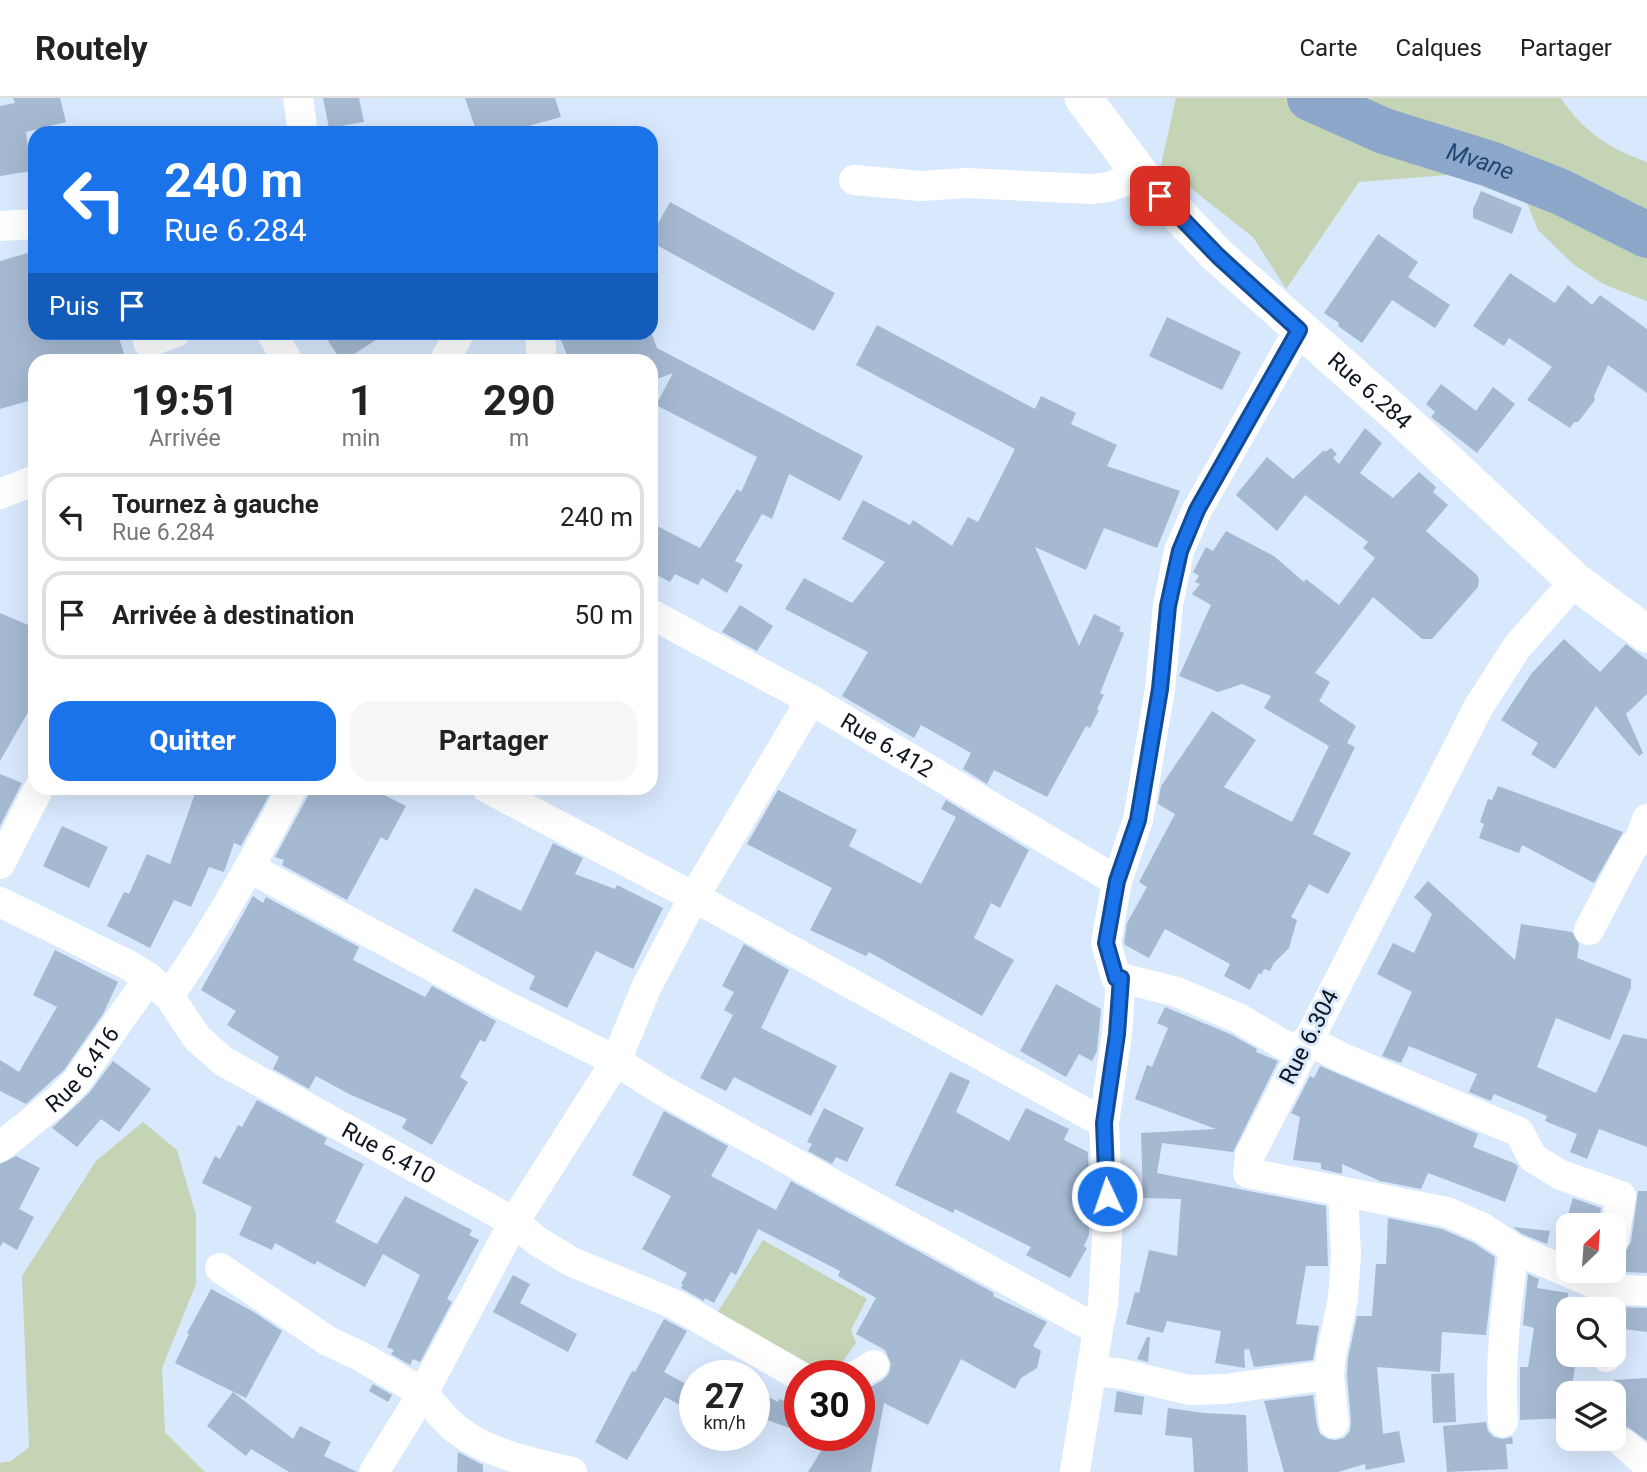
<!DOCTYPE html>
<html lang="fr">
<head>
<meta charset="utf-8">
<style>
  :root { --surface:#fff; --page:#f6f6f6; --text:#222; --muted:#767676; --line:#e0e0e0; --accent:#1a73e8 }
  body { margin:0; font-family:Roboto,sans-serif; background:var(--page); color:var(--text); height:100vh; display:flex; flex-direction:column; font-size:26px; white-space:nowrap }
  * { box-sizing:border-box; margin:0 }
  p { font-size:23px; color:var(--muted) }
  .icon { flex:none; width:38px; height:38px; fill:none; stroke:currentColor; stroke-width:2; stroke-linecap:round; stroke-linejoin:round }
  .map { position:relative; flex:1; overflow:hidden }
  .panel { position:absolute; left:28px; top:256px; width:630px; height:441px; display:flex; flex-direction:column; background:var(--surface); border-radius:21px; box-shadow:0 7px 28px #0002 }
  .panel>* { flex:none }
  .banner { position:absolute; left:28px; top:28px; width:630px; height:214px; border-radius:21px; box-shadow:0 7px 28px #0002; background:#1a73e8; color:#fff; overflow:hidden }
  .needle { width:46px; rotate:25deg }
  .fabs { position:absolute; left:1556px; top:1115px; display:grid; gap:14px }
  .fabs a { display:grid; place-items:center; width:70px; height:70px; border-radius:14px; background:var(--surface); box-shadow:0 7px 28px #0002; font-size:35px }
  .speed { position:absolute; left:679px; top:1262px; display:flex; gap:14px; font-size:35px; font-weight:700; text-align:center }
  .speed>* { display:grid; place-content:center; width:91px; height:91px; border-radius:50%; background:var(--surface); box-shadow:0 7px 28px #0002; line-height:1 }
  .speed small { font-size:18px; font-weight:400 }
  .speed .limit { border:10px solid #d22; background:#fff; color:#111 }
  .pin { position:absolute; display:grid; place-items:center; width:60px; height:60px; color:#fff; margin:-30px; border-radius:14px; box-shadow:0 4px 10px #0006 }
  .me { position:absolute; width:77px; margin:-38px; rotate:357deg; stroke-linejoin:round; filter:drop-shadow(0 0 5px #0008) }
  .turn { display:flex; align-items:center; gap:24px; height:147px; padding:0 21px; font-size:32px }
  .turn .icon { width:91px; height:91px; stroke-width:2.5 }
  .turn b { display:block; font-size:49px; line-height:60px }
  .then { display:flex; align-items:center; height:66px; padding:0 21px; background:#0003; gap:14px; font-size:26px }
  .eta { display:flex; justify-content:space-evenly; align-items:center; height:119px; text-align:center }
  .eta b { font-size:42px; font-weight:700; line-height:49px }
  .primary-button { display:flex; gap:14px; margin-top:auto; padding:14px 21px }
  .primary-button a { flex:1; height:80px; border-radius:21px; background:var(--accent); color:#fff; font-size:28px; font-weight:700; line-height:80px; text-align:center }
  .primary-button a+a { background:var(--page); color:var(--text) }
  ul { padding:0; list-style:none }
  li { display:flex; align-items:center; gap:21px; height:88px; margin:0 14px 10px; padding:0 7px; border:4px solid var(--line); border-radius:21px }
  li div { flex:1 }
  li b { display:block; font-size:26px }
  li em { font-style:normal }
  header { display:flex; align-items:center; gap:42px; box-sizing:border-box; height:98px; padding:0 35px; background:var(--surface); border-bottom:2px solid var(--line) }
  header strong { font-size:33px }
  nav { display:flex; gap:38px; margin-inline-start:auto; font-size:24px }
  .map>svg:first-child { display:block }
  .green { fill:#c5d4b5 }
  .lines { fill:none; stroke-linecap:round; stroke-linejoin:round }
  .river { stroke:#8ca7c9; stroke-width:46 }
  .building { fill:#a5b9d1 }
  .minor { stroke:#fff; stroke-width:30 }
  .tertiary { stroke:#fff; stroke-width:37 }
  .route-casing { stroke:#114b97; stroke-width:18 }
  .route { stroke:#1a73e8; stroke-width:12 }
  .labels { text-anchor:middle; dominant-baseline:central; stroke-width:6; stroke-linejoin:round; paint-order:stroke }
  .street-label { font-size:23px; fill:#0f161f; stroke:#d8e8fd }
  .water-label { font-size:24px; font-style:italic; fill:#204773; stroke:#d8e8fd }
</style>
</head>
<body>
<header>
<strong>Routely</strong>
<nav><a>Carte</a><a>Calques</a><a>Partager</a></nav>
</header>
<div class="map">
<svg width="1647" height="1374" viewBox="0 0 1647 1374">
  <rect width="100%" height="100%" fill="#d8e8fd"/>
  <path class="green" d="M1176,0H1561C1582,33 1610,51 1647,64V203L1603,186L1573,166L1538,132L1525,100L1505,87L1447,77L1359,84L1286,191L1253,139L1161,67Z
    M143,1024L177,1052L196,1117V1186L162,1270L165,1334L205,1374H0V1365L11,1363L29,1349L22,1178L96,1063Z
    M763,1142L867,1201L851,1232L856,1245L833,1277H820L714,1220Z"/>
  <g class="lines">
    <path class="river" id="s1" d="M1310,0L1384,33L1490,66L1561,94L1647,137"/>
  </g>
  <path class="building" d="M13,0H60L66,24L26,34L31,73L0,78V8L15,5Z
    M323,0H359L364,24L329,30Z
    M465,0H555L561,19L521,30L523,35H477Z
    M1481,93L1522,110L1512,136L1473,120V111Z
    M670,104L835,195L814,233L651,144V138Z
    M1378,136L1418,164L1408,179L1450,207L1435,230L1392,202L1362,245L1338,228L1339,225L1324,215Z
    M35,153V234H117L126,262H35V301L0,311V163Z
    M1510,175L1555,205L1568,187L1592,207L1600,197L1647,231V295L1608,267L1594,298L1595,302L1578,324H1574L1570,330L1527,302L1552,269L1509,240L1504,248L1473,228Z
    M1167,219L1241,254L1222,292L1149,258Z
    M877,227L1035,311L1041,298L1076,315L1071,326L1117,347L1107,368L1180,393L1157,450L1104,430L1086,472L1035,449L1079,548L1094,516L1121,529L1119,533L1124,535L1100,595L1104,597L1097,611L1099,612L1090,630L1086,628L1047,699L994,672L987,686L963,671L971,655L921,627L914,640L842,598L868,554L785,511L804,480L852,505L885,464L842,441L863,402L910,427L913,422L952,448L968,419L978,424L1015,351L856,267Z
    M341,234H388L345,262H341L328,243Z
    M558,234H651L657,250L863,358L840,403L789,376L772,421L762,416L735,463L743,467L727,495L702,480L698,487L675,476L670,484L651,474V439L657,428L700,450L737,391L741,394L757,359L656,307L673,275L651,283V262H569Z
    M1441,286L1476,313L1493,289L1515,306L1477,355L1431,319L1435,314L1426,306Z
    M1365,330L1382,345L1360,375L1393,400L1419,374L1436,389L1433,394L1448,407L1426,433L1477,477L1479,482L1478,489L1432,541H1422L1373,499L1315,575L1330,584L1319,603L1356,628L1347,645L1355,649L1313,736L1351,755L1328,796L1309,786L1291,819L1297,822L1289,850L1274,865L1270,873L1264,871L1261,877L1259,875L1250,892L1224,878L1230,866L1165,831L1149,860L1125,847L1124,844L1127,825L1147,789L1139,784L1175,716L1158,706L1161,688L1212,613L1256,642L1224,689L1292,724L1329,648L1264,610L1271,598L1242,586L1218,594L1179,578L1211,507L1192,496L1200,486L1195,484L1199,478L1193,474L1206,449L1213,453L1226,433L1274,458L1304,484L1306,481L1339,507L1375,460L1363,450L1368,444L1305,397L1277,433L1236,397L1267,359L1293,381L1324,352L1325,354L1331,350L1337,356L1333,360L1339,366Z
    M740,507L773,528L757,553L722,534Z
    M0,515L35,530V602L0,663Z
    M1564,541L1600,574L1626,546L1647,562V596L1626,616L1643,655L1639,658L1596,608L1555,671L1531,656L1538,645L1501,622L1531,576Z
    M0,676L22,685L0,728Z
    M1498,688L1623,734L1594,785L1522,747L1519,755L1479,740L1484,726L1480,724L1488,701L1492,702Z
    M197,690H273L241,748L234,745L224,774L209,769L191,809L174,802L150,850L107,828L124,794L129,796L147,756L170,766Z
    M309,690H370L406,708L387,743L381,739L347,802L282,767L284,762L275,759L308,698Z
    M778,692L857,732L849,748L921,786L956,719L941,711L946,702L1029,752L1000,810L991,805L974,840L1014,862L982,918L869,854L866,858L810,832L832,790L747,746Z
    M62,728L108,749L89,790L43,768Z
    M553,745L583,760L575,776L615,791L617,787L663,810L633,871L596,853L567,910L529,891L535,878L452,833L475,790L521,813Z
    M1428,783L1515,862L1521,826L1572,834L1579,846L1577,860L1631,881V889L1610,942L1556,920L1537,969L1596,995L1623,936L1647,941V1049L1599,1031L1587,1061L1570,1054L1577,1036L1545,1023L1547,1018L1494,996L1491,1003L1469,994L1477,976L1409,948L1401,965L1382,958L1412,894L1377,876L1393,845L1414,855L1432,816L1414,799Z
    M253,798L263,805L266,799L359,849L353,862L425,899L432,888L496,923L485,944L480,942L460,979L468,984L432,1047L402,1030L407,1021L349,996L316,978L309,991L273,971L279,959L227,927L236,913L201,892Z
    M744,846L789,872L761,930L837,968L811,1018L734,979L726,993L700,980L733,917L724,912L734,894L722,888Z
    M55,852L118,884L103,916L64,972L26,1006L0,993V962L19,974L57,909L33,897Z
    M1056,886L1101,911L1097,953L1092,963L1079,956L1066,979L1020,953Z
    M1165,909L1230,936L1257,951L1256,954L1278,963L1233,1054L1162,1045L1157,1075L1326,1108L1328,1168H1306L1296,1226L1319,1228L1313,1262L1254,1269L1249,1251L1244,1252L1245,1270L1215,1265L1221,1233L1167,1223L1163,1235L1126,1226L1135,1194L1139,1195L1149,1152L1177,1158L1181,1101L1143,1100L1141,1035L1216,1031L1135,1001L1147,967L1152,969L1168,930L1157,925Z
    M113,963L151,991L119,1034L101,1021L77,1049L52,1030L89,995Z
    M1320,968L1478,1036L1473,1049L1516,1066L1518,1069L1505,1104L1428,1075L1421,1091L1380,1083L1342,1066V1076L1321,1071V1065L1293,1062L1300,1019L1291,1015L1310,978L1314,980Z
    M950,974L970,983L956,1014L1009,1043L1026,1010L1069,1031L1064,1042L1088,1054L1089,1137L1084,1148L1087,1150L1070,1180L1026,1157L1031,1149L955,1111L953,1115L895,1087Z
    M257,1002L327,1040L324,1046L364,1066L335,1124L377,1146L405,1098L472,1132L469,1137L479,1142L447,1201L452,1204L420,1264L413,1261L410,1267L391,1256L394,1252L387,1249L420,1177L383,1156L365,1189L317,1163L315,1167L275,1145L272,1152L239,1137L252,1109L202,1085L215,1058L220,1061L238,1027L242,1029Z
    M824,1010L864,1030L847,1064L836,1059L832,1066L808,1053L812,1046L807,1044Z
    M664,1013L728,1048L711,1078L776,1112L791,1083L994,1195L993,1198L1047,1224L1033,1248L1041,1253L1037,1270L1021,1280L1015,1291L961,1261L928,1327L884,1305L871,1374H808L831,1337H859V1304L865,1292L883,1282L889,1275L891,1266L885,1252L856,1236L876,1200L838,1178L840,1173L758,1131L736,1177L731,1174L714,1205L705,1200L704,1203L681,1190L683,1187L681,1186L687,1175L642,1151L671,1098L632,1077Z
    M16,1058L40,1070L19,1111L34,1119L17,1152L3,1144L0,1149V1066Z
    M1638,1093H1647V1175L1625,1174L1626,1153L1631,1144Z
    M1573,1100L1601,1110L1599,1127H1565Z
    M1388,1120L1442,1131L1474,1145L1495,1159L1486,1237L1442,1234L1440,1274L1377,1269L1383,1336L1399,1333L1405,1364L1366,1372L1365,1366L1338,1374H1284L1264,1303L1313,1297L1317,1327L1320,1336L1328,1341L1336,1342L1344,1340L1350,1333L1351,1323L1347,1277L1348,1260L1357,1218H1372L1376,1166H1386Z
    M1513,1129L1550,1133L1547,1146L1522,1136Z
    M1528,1176L1539,1181L1537,1190L1568,1195V1268H1575L1571,1295H1568V1320L1520,1322V1269H1528L1534,1230L1523,1227Z
    M513,1177L530,1186L520,1205L577,1236L568,1254L493,1214Z
    M211,1191L252,1213L282,1233L246,1300L175,1265L189,1236L187,1235Z
    M1624,1209L1647,1210V1234L1616,1230Z
    M664,1221L687,1233L664,1274L695,1291V1315L665,1299L627,1362L595,1344L632,1273L635,1274Z
    M1147,1239H1150L1148,1264L1137,1261Z
    M1454,1275L1456,1324L1433,1325L1431,1276Z
    M1647,1280V1343L1628,1329H1619L1614,1333V1282Z
    M373,1286L392,1297L388,1304L369,1293Z
    M754,1291L778,1304L779,1301L799,1308L797,1315L800,1316V1334L754,1317Z
    M1117,1293L1144,1299L1142,1317L1114,1314Z
    M233,1294L293,1341L300,1328L331,1344L324,1358L357,1374H289L251,1351L246,1358L207,1328Z
    M1168,1310L1204,1315L1246,1317L1248,1374H1194L1192,1340L1165,1337Z
    M1486,1324L1488,1333L1494,1339L1503,1341L1512,1339L1513,1346H1506L1508,1371L1447,1374L1443,1328Z
    M458,1354L483,1367V1374H457Z"/>
  <g class="lines">
    <g class="minor">
      <path d="M298,0L303,35"/>
      <path d="M854,82L921,88L966,85L1091,91L1108,89L1141,77"/>
      <path d="M0,128L35,126"/>
      <path d="M271,234L287,262"/>
      <path d="M540,234L541,251"/>
      <path d="M148,244L176,234"/>
      <path d="M445,262L460,234"/>
      <path d="M0,396L35,382"/>
      <path d="M1575,483L1517,549L1479,608L1250,1057L1248,1075L1447,1114L1483,1130L1514,1151L1607,1191L1606,1211"/>
      <path id="s2" d="M651,516L811,602L1117,783"/>
      <path d="M487,690L694,799L1104,1025"/>
      <path d="M0,766L39,690"/>
      <path d="M250,770L502,906L616,963L660,991L1098,1232L1075,1373"/>
      <path id="s3" d="M0,804L130,868L149,880L169,898L197,940L223,963L514,1124L537,1143L572,1164L676,1207L800,1278"/>
      <path d="M1589,832L1631,752L1641,739L1647,721"/>
      <path d="M1121,880L1177,894L1238,920L1284,947L1302,952"/>
      <path d="M169,898C215,832 255,762 292,690"/>
      <path d="M1307,942L1343,960L1519,1034L1533,1060L1561,1077L1621,1098L1614,1141"/>
      <path id="s4" d="M0,1049L57,1003L77,983L149,880"/>
      <path d="M220,1170L328,1243L360,1258L423,1295L374,1374"/>
      <path d="M1607,1191L1647,1193"/>
      <path d="M1098,1232L1103,1206L1108,1121L1104,1025L1117,936L1121,880H1116L1106,845L1117,783L1138,722L1160,591L1168,507L1179,453L1197,412L1299,232"/>
      <path d="M1606,1259V1256"/>
      <path d="M1093,1273L1123,1276L1189,1292L1225,1291L1329,1277"/>
      <path d="M855,1278L874,1267"/>
      <path d="M1503,1324C1499,1264 1506,1210 1514,1151"/>
      <path d="M1334,1325L1329,1277L1331,1257L1343,1201L1346,1156L1343,1094"/>
      <path d="M1624,1346L1647,1366"/>
      <path d="M572,1374C534,1365 487,1356 456,1331C444,1321 433,1307 423,1295L514,1124L616,963L647,888L694,799L811,602"/>
    </g>
    <path class="tertiary" id="s5" d="M1083,0L1141,77L1218,158L1401,320L1575,483L1647,536"/>
  </g>
  <g class="lines">
    <defs>
      <path id="route" d="M1107,1098L1104,1025L1117,936L1121,880H1116L1106,845L1117,783L1138,722L1160,591L1168,508L1180,453L1197,412L1299,232L1218,158L1160,98"/>
    </defs>
    <use href="#route" class="route-casing"/>
    <use href="#route" class="route"/>
  </g>
  <g class="labels">
    <g class="street-label">
      <text stroke="none"><textPath href="#s5" startOffset="411">Rue 6.284</textPath></text>
      <text stroke="none"><textPath href="#s2" startOffset="270">Rue 6.412</textPath></text>
      <text transform="translate(1309 939) rotate(-63)">Rue 6.304</text>
      <text stroke="none"><textPath href="#s4" startOffset="114">Rue 6.416</textPath></text>
      <text stroke="none"><textPath href="#s3" startOffset="469">Rue 6.410</textPath></text>
    </g>
    <g class="water-label">
      <text stroke="none"><textPath href="#s1" startOffset="182">Mvane</textPath></text>
    </g>
  </g>
</svg>
<div class="fabs">
<a><svg class="needle" viewBox="-14 -14 28 28"><path d="M0-13l5 13h-10z" fill="#e53935"/><path d="M0 13l5-13h-10z" fill="#767676"/></svg></a>
<a><svg class="icon" aria-label="search" viewBox="0 0 24 24"><circle cx="10" cy="10" r="6"/><path d="M15 15l6 6"/></svg></a>
<a><svg class="icon" aria-label="layers" viewBox="0 0 24 24"><path d="M12 4l9 5-9 5-9-5zM3 14l9 5 9-5"/></svg></a>
</div>
<div class="speed"><div>27<small>km/h</small></div><div class="limit">30</div></div>
<div class="pin" style="left:1160px;top:98px;background:#d93025"><svg class="icon" aria-label="arrive" viewBox="0 0 24 24"><path d="M6 21V4h12l-3 4 3 4H6"/></svg></div>
<svg class="me" style="left:1107px;top:1098px" viewBox="-20 -20 40 40"><circle r="17" fill="#1a73e8" stroke="#fff" stroke-width="3"/><path d="M0-11L8 9 0 5-8 9z" fill="#fff"/></svg>
<div class="banner">
<div class="turn"><svg class="icon" aria-label="left" viewBox="0 0 24 24"><path d="M17 20v-9H6M10 6l-5 5 5 5"/></svg><div><b>240 m</b>Rue 6.284</div></div>
<div class="then">Puis<svg class="icon" aria-label="arrive" viewBox="0 0 24 24"><path d="M6 21V4h12l-3 4 3 4H6"/></svg></div>
</div>
<section class="panel">
<div class="eta">
<div><b>19:51</b><p>Arrivée</p></div>
<div><b>1</b><p>min</p></div>
<div><b>290</b><p>m</p></div>
</div>
<ul>
<li><svg class="icon" aria-label="left" viewBox="0 0 24 24"><path d="M17 20v-9H6M10 6l-5 5 5 5"/></svg><div><b>Tournez à gauche</b><p>Rue 6.284</p></div><em>240 m</em></li>
<li><svg class="icon" aria-label="arrive" viewBox="0 0 24 24"><path d="M6 21V4h12l-3 4 3 4H6"/></svg><div><b>Arrivée à destination</b></div><em>50 m</em></li>
</ul>
<div class="primary-button"><a>Quitter</a><a>Partager</a></div>
</section>
</div>
</body>
</html>
